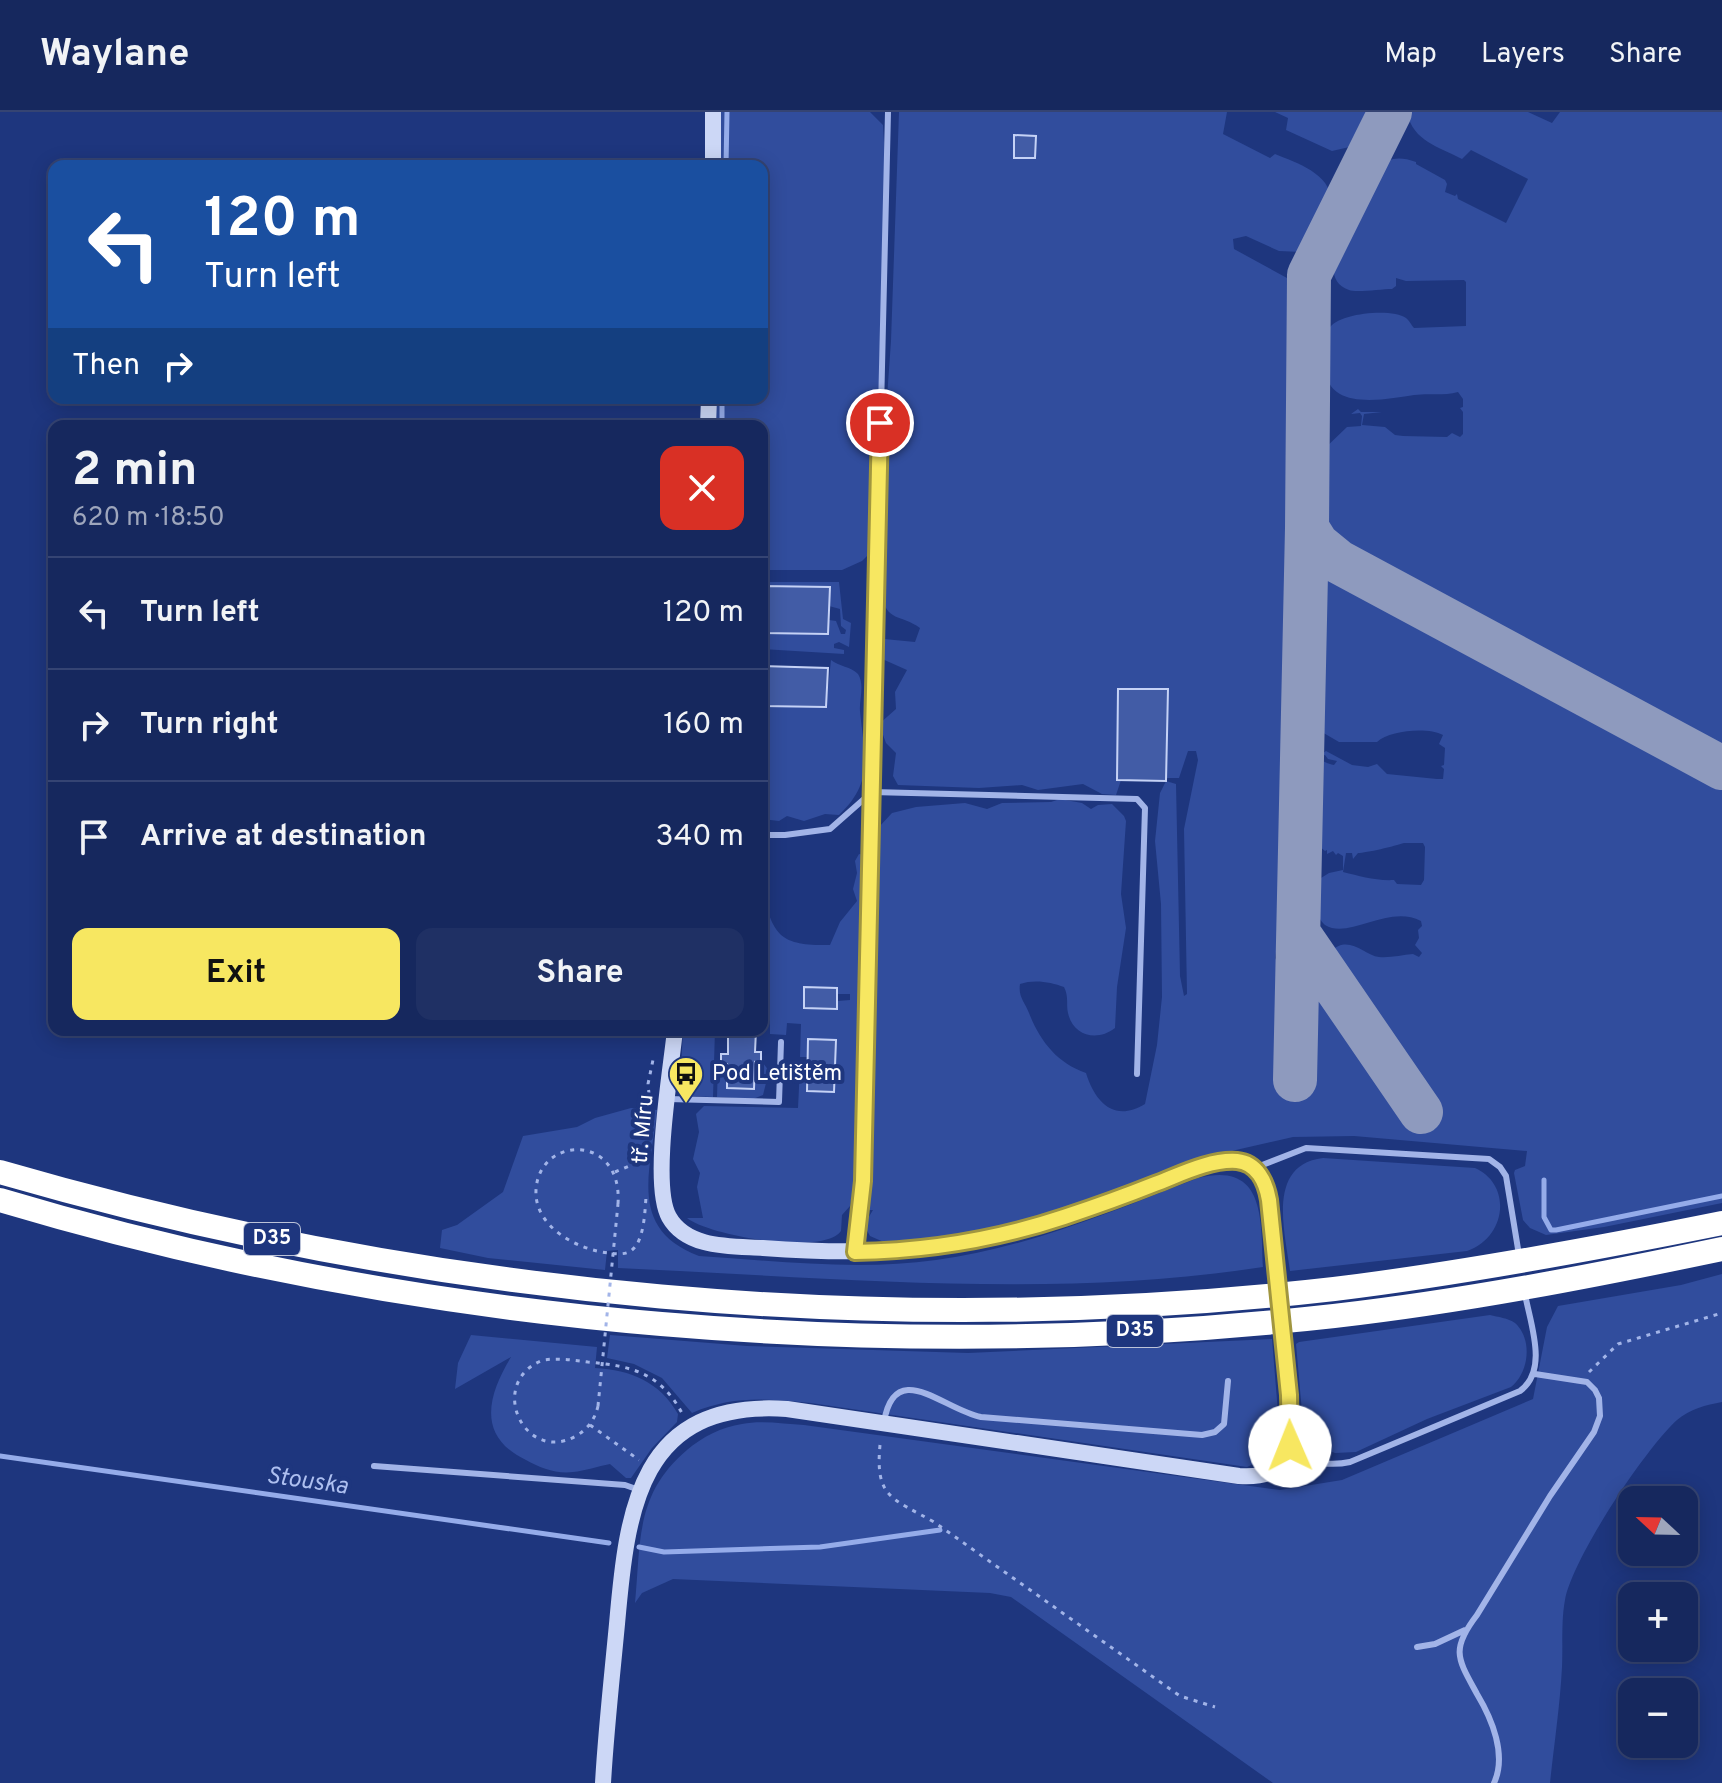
<!DOCTYPE html>
<html lang="en">
<head>
<meta charset="utf-8">
<style>
  :root { --surface:#16285e; --page:#1f3064; --text:#f1f3f6; --muted:#9ea6bc; --line:#354473; --accent:#f7e761 }
  body { margin:0; font-family:Overpass,sans-serif; background:var(--page); color:var(--text); height:100vh; display:flex; flex-direction:column; font-size:30px; white-space:nowrap }
  * { box-sizing:border-box; margin:0 }
  p { font-size:26px; color:var(--muted) }
  .icon { flex:none; width:44px; height:44px; fill:none; stroke:currentColor; stroke-width:2; stroke-linecap:round; stroke-linejoin:round }
  .map { position:relative; flex:1; overflow:hidden }
  .side { position:absolute; left:48px; top:308px; width:720px; height:616px; display:flex; flex-direction:column; background:var(--surface); border-radius:16px; box-shadow:0 4px 20px #0003,0 0 0 2px var(--line) }
  .side>* { flex:none }
  .guide { position:absolute; left:48px; top:48px; width:720px; height:244px; border-radius:16px; box-shadow:0 4px 20px #0003,0 0 0 2px var(--line); background:#1a4fa0; color:#fff; overflow:hidden }
  .needle { width:52px; rotate:292deg }
  .buttons { position:absolute; left:1618px; top:1374px; display:grid; gap:16px }
  .buttons a { display:grid; place-items:center; width:80px; height:80px; border-radius:16px; background:var(--surface); box-shadow:0 4px 20px #0003,0 0 0 2px var(--line); font-size:40px }
  .pin { position:absolute; display:grid; place-items:center; width:68px; height:68px; color:#fff; margin:-34px; border:4px solid #fff; border-radius:50%; box-shadow:0 2px 8px #0007 }
  .me { position:absolute; width:88px; margin:-44px; rotate:359deg; stroke-linejoin:round; filter:drop-shadow(0 0 6px #0008) }
  .turn { display:flex; align-items:center; gap:28px; height:168px; padding:0 24px; font-size:36px }
  .turn .icon { width:104px; height:104px; stroke-width:2.5 }
  .turn b { display:block; font-size:56px; line-height:68px }
  .then { display:flex; align-items:center; height:76px; padding:0 24px; background:#0003; gap:16px; font-size:30px }
  .round { display:grid; place-items:center; flex:none; width:84px; height:84px; border-radius:16px; background:var(--page) }
  .head { display:flex; align-items:center; justify-content:space-between; height:136px; padding:0 24px }
  h1 { font-size:48px; font-weight:700; line-height:60px }
  .cta { display:flex; gap:16px; margin-top:auto; padding:16px 24px }
  .cta a { flex:1; height:92px; border-radius:16px; background:var(--accent); color:#111; font-size:32px; font-weight:700; line-height:92px; text-align:center }
  .cta a+a { background:var(--page); color:var(--text) }
  ul { padding:0; list-style:none }
  li { display:flex; align-items:center; gap:24px; height:112px; padding:0 24px; border-top:2px solid var(--line) }
  li div { flex:1 }
  li b { display:block; font-size:30px }
  li em { font-style:normal }
  header { display:flex; align-items:center; gap:48px; box-sizing:border-box; height:112px; padding:0 40px; background:var(--surface); border-bottom:2px solid var(--line) }
  header strong { font-size:38px }
  nav { display:flex; gap:44px; margin-inline-start:auto; font-size:28px }
  .map>svg:first-child { display:block }
  .green { fill:#314d9d; fill-rule:evenodd }
  .lines { fill:none; stroke-linecap:round; stroke-linejoin:round }
  .stream { stroke:#95acea; stroke-width:5 }
  .taxiway { stroke:#8e9abe; stroke-width:44 }
  .building { fill:#425ca6; stroke:#c5d2f6; stroke-width:2 }
  .path { stroke:#a2b4e8; stroke-width:3; stroke-dasharray:4 6; stroke-linecap:butt }
  .service { stroke:#a2b4e8; stroke-width:6 }
  .secondary { stroke:#ccd7f6; stroke-width:16 }
  .motorway { stroke:#fff; stroke-width:24 }
  .path-bridge { stroke:#a2b4e8; stroke-width:3; stroke-dasharray:4 6; stroke-linecap:butt }
  .secondary-bridge { stroke:#ccd7f6; stroke-width:16 }
  .route-casing { stroke:#a1963f; stroke-width:20 }
  .route { stroke:#f7e761; stroke-width:14 }
  .labels { text-anchor:middle; dominant-baseline:central; stroke-width:8; stroke-linejoin:round; paint-order:stroke }
  .shield { fill:#1e367e; stroke:#bcc3d8; stroke-width:2 }
  .shield-label { font-size:20px; font-weight:bold; fill:#fff }
  .poi-label { font-size:22px; fill:#fff; stroke:#1e367e; text-anchor:start }
  .street-label { font-size:22px; fill:#fff; stroke:#1e367e }
  .water-label { font-size:24px; font-style:italic; fill:#adbff0; stroke:#1e367e }
</style>
</head>
<body>
<header>
<strong>Waylane</strong>
<nav><a>Map</a><a>Layers</a><a>Share</a></nav>
</header>
<div class="map">
<svg width="1722" height="1671" viewBox="0 0 1722 1671">
  <rect width="100%" height="100%" fill="#1e367e"/>
  <path class="green" d="M721,0H870L883,13L885,48L878,310L872,420L868,443L862,449L842,458H762V314H715L716,286H762V54H720Z
    M899,0H1227L1223,22L1270,46L1275,42C1297,51 1332,62 1331,90L1310,131L1302,140L1279,139L1246,124L1233,127L1234,137L1298,172L1302,233L1291,541L1292,615L1297,639L1292,651L1295,673L1298,674C1297,704 1300,734 1298,763C1295,786 1282,806 1282,830L1277,834L1275,846C1285,862 1284,939 1283,961L1286,966L1298,971L1304,964C1297,930 1301,888 1309,855L1391,982L1416,998L1429,990L1399,945L1394,948L1389,942L1394,938L1391,931L1331,839C1349,822 1364,843 1379,845C1390,846 1402,843 1413,842L1419,845L1422,841L1415,833L1419,826L1418,818L1422,814L1421,809C1388,792 1349,828 1325,813C1320,809 1318,802 1314,798L1309,799L1312,786L1309,784L1319,771L1314,760H1311L1313,757L1312,740L1316,731C1309,719 1314,686 1316,669L1310,662L1317,663L1323,657L1310,646L1319,651L1316,645C1321,648 1327,652 1334,653L1337,649L1328,647L1325,643L1319,644L1326,639L1352,653L1368,655L1377,652L1387,662L1437,667H1443L1444,657L1441,654L1444,653L1445,636L1439,632L1443,623C1428,615 1390,618 1377,630H1339L1315,616L1317,575L1313,574L1316,570L1317,540L1310,537C1316,523 1323,506 1312,491L1317,492V485L1328,468L1337,465L1348,468C1394,496 1444,518 1491,544C1514,557 1548,583 1574,587L1571,590L1701,663L1722,670V1091L1604,1115L1546,1123L1530,1116L1523,1108L1514,1061L1515,1058L1525,1054L1527,1039L1354,1024L1293,1025L1214,1043L1059,1098L999,1115L948,1126L905,1130L886,1131L870,1124L864,1113L873,1098H868L865,1089C875,1079 868,1061 871,1049L865,1057L857,1056L850,1094L842,1103L841,1119C823,1144 710,1124 687,1106H703L697,1075L700,1061L693,1047L699,1020L696,1002L704,994L798,996L800,955H807V979L834,980L836,928L809,927L808,945H800L801,912L787,911L786,923L770,922V890L762,889V777C773,824 780,834 830,833L840,810L857,789L853,777L857,761L855,749L859,742L864,743L862,764L872,767L878,766L879,715L892,701L916,695L965,691L987,697L1002,691L1051,690L1060,687L1082,691L1091,697L1098,693L1112,692L1124,704L1126,709L1121,782L1126,816L1117,875L1115,916C1097,930 1073,924 1068,901C1066,892 1069,885 1064,875C1051,870 1034,867 1020,872C1018,885 1025,890 1029,901C1040,929 1057,951 1086,961C1095,990 1114,1011 1145,992L1157,933L1162,885L1161,792L1155,729L1160,681L1166,669L1176,672L1180,864L1184,884L1187,882L1184,717L1198,648L1196,639H1188L1179,666H1166L1168,577H1118L1121,668L1116,683L1102,682L1083,672L1038,678L1022,673L979,676L898,673L893,664L896,641L886,631L879,612L896,597L895,580L907,558L871,542L874,526L915,530L920,516C901,502 886,510 882,483V398L885,391L881,371L891,229ZM1404,731H1423L1425,735L1424,768L1421,773L1397,772L1394,768C1375,769 1360,764 1343,760L1346,741H1352L1353,747L1358,741C1366,741 1395,734 1404,731ZM1320,735L1325,739L1327,738V742L1333,739L1336,743L1338,741L1343,744V758L1329,761L1321,766C1313,759 1314,751 1314,741ZM862,768L877,769V814L873,849L859,852ZM805,875L837,876V882H850V888L838,889L836,897L804,896Z
    M1275,0H1375L1358,33L1332,39L1286,18L1288,6Z
    M1404,0H1528L1552,11L1560,0H1722V646L1704,633L1671,616L1666,617L1629,592L1600,578H1596V575L1580,566L1366,450L1352,443L1350,445L1334,428L1322,407L1321,340L1347,315L1361,314L1362,304L1360,301L1351,302L1358,297L1361,300H1382L1364,302L1362,313L1385,315L1395,323L1403,324L1447,325L1452,321L1460,325L1463,322V300L1460,296L1463,295V287L1458,280C1444,284 1428,281 1414,283C1387,287 1326,300 1326,256L1323,254C1328,243 1323,228 1329,217C1337,201 1392,196 1406,206C1410,209 1411,213 1414,216L1466,214V170L1464,168L1406,169L1396,166V174L1392,177C1382,177 1355,181 1349,178C1322,169 1337,136 1345,118L1342,115C1371,92 1366,31 1416,50V52L1445,68L1447,72L1445,80L1455,84L1457,82L1458,87L1506,111L1528,67L1471,38L1462,47C1438,34 1414,30 1407,1Z
    M762,470H839L843,507L851,511L849,535L839,530L834,532V536L844,538V542L762,537V521L828,522L829,508L836,509L841,522H845L846,518L841,514L840,497L829,494L830,476L762,474Z
    M831,548C838,554 852,555 858,562C865,573 859,588 860,599C864,643 875,669 839,703L825,702L804,709L787,704L779,709L762,707V594L826,595Z
    M683,918H715L713,985L690,984L680,976Z
    M755,950L763,951L769,959L763,983L753,987L717,985L718,952H727V976L754,977Z
    M631,996L657,998C651,1059 627,1117 699,1144C777,1149 858,1159 936,1148C1027,1136 1113,1099 1198,1066C1265,1049 1261,1107 1263,1155C1053,1188 829,1165 618,1156V1138L607,1139L605,1158L488,1146L440,1136L442,1118L457,1113L503,1080L523,1024L577,1015L595,1006Z
    M1323,1046L1475,1056C1513,1073 1506,1126 1467,1139L1290,1159C1285,1120 1266,1053 1323,1046Z
    M1722,1162V1290C1706,1293 1690,1297 1677,1308C1645,1337 1572,1447 1565,1488C1561,1509 1563,1534 1562,1555C1560,1594 1554,1633 1550,1671H1273L1011,1485L990,1481L673,1467L642,1481L635,1491C641,1429 635,1382 687,1338C702,1325 722,1315 742,1312C761,1308 785,1312 804,1313L1280,1378L1342,1368L1533,1287L1547,1215L1558,1194L1681,1173Z
    M1490,1203C1498,1205 1508,1206 1515,1211C1533,1227 1529,1261 1511,1275L1427,1307L1356,1340L1335,1341L1321,1336L1306,1320L1302,1300L1296,1232L1299,1230Z
    M471,1223L597,1235L595,1256C631,1258 660,1270 678,1302L677,1310L652,1336L631,1366H626L610,1352C598,1354 585,1359 573,1360C556,1362 540,1356 526,1348C476,1324 488,1283 511,1245L455,1277L458,1251Z
    M610,1223L747,1234L968,1241L1272,1227L1280,1325L1269,1345L1247,1355L811,1291C767,1287 734,1283 692,1301L662,1266L634,1252L607,1246Z"/>
  <g class="lines">
    <path class="stream" d="M726,54L727,0
      M722,314V286
      M1544,1068V1105L1551,1118H1556L1722,1084
      M0,1344L609,1431
      M639,1435L664,1440L820,1435L940,1418"/>
    <path class="taxiway" d="M1390,0L1309,163L1307,416L1317,432L1339,450L1722,656
      M1299,822L1421,1000
      M1295,968L1307,416"/>
  </g>
  <path class="building" d="M1014,23L1036,24L1035,46H1014Z
    M762,474L830,475L828,522L762,521Z
    M762,554L828,556L826,595L762,594Z
    M1118,577H1168L1166,669L1117,668Z
    M804,875L837,876V897L804,896Z
    M728,918H756L755,940H761V951L755,950L754,977L727,976V952H721V942H728Z
    M808,927L836,928L834,980L807,979Z"/>
  <g class="lines">
    <path class="path" d="M649,982L648,972L654,943
      M615,1060L648,1046
      M618,1092C623,1021 539,1023 536,1078C534,1115 578,1138 609,1141C617,1142 626,1143 632,1138C644,1129 645,1099 646,1085
      M1589,1260L1618,1232L1722,1201
      M598,1294C595,1307 588,1317 576,1324C524,1353 486,1270 543,1248C558,1246 573,1248 588,1250C632,1254 661,1261 683,1303
      M590,1313L639,1348
      M880,1333C875,1386 892,1386 934,1410L1180,1584L1215,1595"/>
    <path class="service" d="M888,0L872,680L1137,687L1145,696L1137,962
      M762,723H785L830,717L872,680L863,1069L855,1136
      M668,987L779,990L781,930
      M1257,1055L1306,1036L1489,1047L1500,1055L1506,1064L1519,1143
      M884,1310C895,1245 944,1298 981,1305L1202,1323L1215,1320L1224,1312L1228,1269
      M1287,1344C1309,1349 1328,1355 1350,1350L1520,1279C1549,1258 1530,1211 1525,1182
      M374,1354L625,1373L639,1378
      M1417,1535L1435,1532L1465,1518
      M1494,1671C1507,1643 1492,1607 1477,1582C1458,1547 1450,1538 1477,1503L1550,1384L1594,1320L1600,1304L1599,1286L1595,1278L1587,1270L1535,1262"/>
    <path class="secondary" d="M713,54V0
      M708,314L709,286
      M675,918C671,958 651,1073 669,1105C687,1137 732,1134 763,1136C859,1143 947,1141 1040,1113C1078,1101 1117,1087 1155,1073C1179,1064 1209,1047 1236,1049C1262,1051 1268,1078 1271,1099
      M603,1671C606,1618 612,1565 617,1512C627,1397 639,1287 787,1297L1239,1364C1298,1368 1292,1326 1289,1283"/>
    <path class="motorway" d="M0,1060C430,1185 888,1228 1334,1177C1464,1161 1593,1137 1722,1111
      M0,1088C423,1215 896,1253 1334,1204C1465,1189 1593,1164 1722,1137"/>
    <path class="path-bridge" d="M598,1294L618,1092"/>
    <path class="secondary-bridge" d="M1271,1099L1289,1283"/>
  </g>
  <g class="lines">
    <defs>
      <path id="route" d="M880,311L863,1069L855,1140C927,1139 995,1128 1064,1105C1094,1095 1125,1084 1155,1072C1179,1063 1210,1047 1237,1049C1257,1051 1266,1070 1269,1088L1289,1283L1290,1334"/>
    </defs>
    <use href="#route" class="route-casing"/>
    <use href="#route" class="route"/>
  </g>
  <defs>
    <symbol id="bus-pin" viewBox="-11 -11 22 30"><path d="M0 17L-7.5 6A9.5 9.5 0 1 1 7.5 6Z" fill="#f7e761" stroke="#1e367e"/><path d="M-5-6H5V4H4V6H2V4H-2V6H-4V4H-5ZM-3.5-4V0h7V-4ZM-3.5 1.2v1.5H-2V1.2ZM2 1.2v1.5H3.5V1.2Z" fill="#111"/></symbol>
  </defs>
  <g fill-rule="evenodd">
    <use href="#bus-pin" x="666" y="942" width="40" height="54"/>
  </g>
  <g class="labels">
    <g class="shield">
      <rect x="244" y="1111" width="56" height="32" rx="6"/>
      <rect x="1107" y="1203" width="56" height="32" rx="6"/>
    </g>
    <g class="shield-label">
      <text x="272" y="1127">D35</text>
      <text x="1135" y="1219">D35</text>
    </g>
    <g class="poi-label">
      <text x="712" y="962">Pod Letištěm</text>
    </g>
    <g class="street-label">
      <text transform="translate(644 1017) rotate(-85)">tř. Míru</text>
    </g>
    <g class="water-label">
      <text transform="translate(307 1370) rotate(8)">Stouska</text>
    </g>
  </g>
</svg>
<div class="buttons">
<a><svg class="needle" viewBox="-14 -14 28 28"><path d="M0-13l5 13h-10z" fill="#e53935"/><path d="M0 13l5-13h-10z" fill="#9ea6bc"/></svg></a>
<a>+</a>
<a>−</a>
</div>
<div class="pin" style="left:880px;top:311px;background:#d93025"><svg class="icon" aria-label="arrive" viewBox="0 0 24 24"><path d="M6 21V4h12l-3 4 3 4H6"/></svg></div>
<svg class="me" style="left:1290px;top:1334px" viewBox="-20 -20 40 40"><circle r="19" fill="#fff"/><path d="M0-13L10 11 0 6-10 11z" fill="#f7e761"/></svg>
<div class="guide">
<div class="turn"><svg class="icon" aria-label="left" viewBox="0 0 24 24"><path d="M17 20v-9H6M10 6l-5 5 5 5"/></svg><div><b>120 m</b>Turn left</div></div>
<div class="then">Then<svg class="icon" aria-label="right" viewBox="0 0 24 24"><path d="M7 20v-9h11M14 6l5 5-5 5"/></svg></div>
</div>
<section class="side">
<div class="head"><div><h1>2 min</h1><p>620 m · 18:50</p></div><a class="round" style="background:#d93025;color:#fff"><svg class="icon" aria-label="close" viewBox="0 0 24 24"><path d="M6 6l12 12M18 6L6 18"/></svg></a></div>
<ul>
<li><svg class="icon" aria-label="left" viewBox="0 0 24 24"><path d="M17 20v-9H6M10 6l-5 5 5 5"/></svg><div><b>Turn left</b></div><em>120 m</em></li>
<li><svg class="icon" aria-label="right" viewBox="0 0 24 24"><path d="M7 20v-9h11M14 6l5 5-5 5"/></svg><div><b>Turn right</b></div><em>160 m</em></li>
<li><svg class="icon" aria-label="arrive" viewBox="0 0 24 24"><path d="M6 21V4h12l-3 4 3 4H6"/></svg><div><b>Arrive at destination</b></div><em>340 m</em></li>
</ul>
<div class="cta"><a>Exit</a><a>Share</a></div>
</section>
</div>
</body>
</html>
